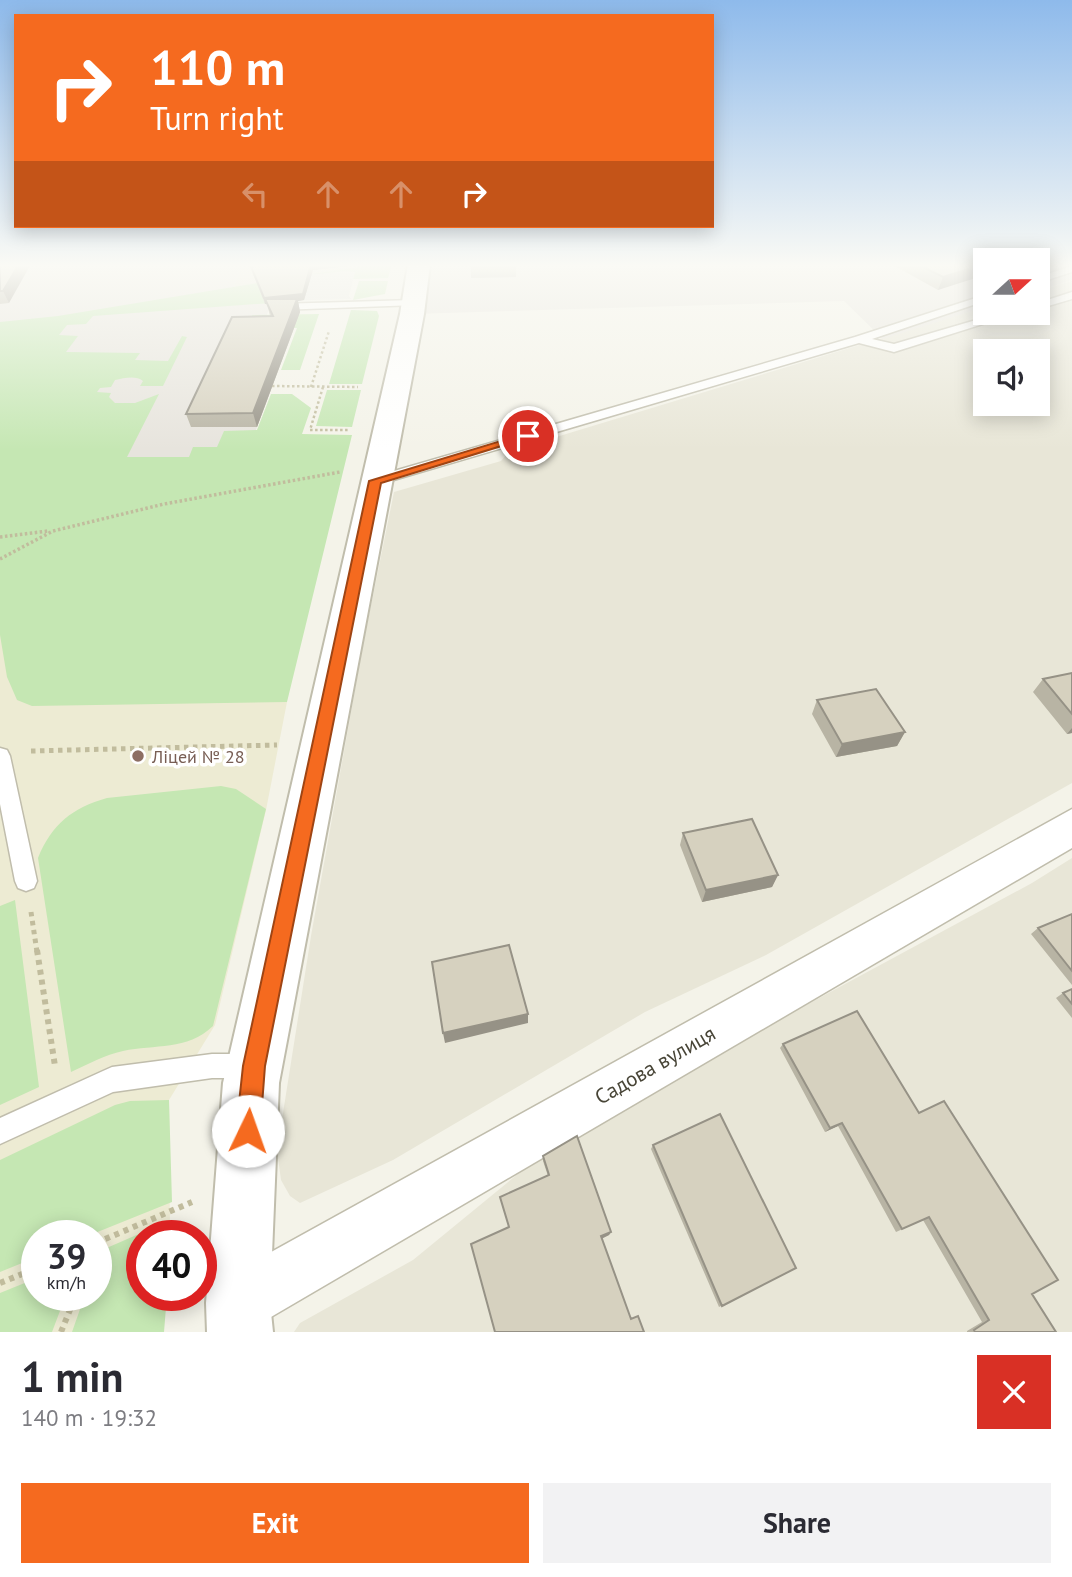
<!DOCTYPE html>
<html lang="en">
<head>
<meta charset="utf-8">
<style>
  :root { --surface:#fff; --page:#f2f2f3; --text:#2b2b33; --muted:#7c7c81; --accent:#f56a1f }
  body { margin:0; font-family:"PT Sans",sans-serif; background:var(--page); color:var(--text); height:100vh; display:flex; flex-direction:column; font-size:26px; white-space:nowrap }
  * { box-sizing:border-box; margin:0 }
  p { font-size:23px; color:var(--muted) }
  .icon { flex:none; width:38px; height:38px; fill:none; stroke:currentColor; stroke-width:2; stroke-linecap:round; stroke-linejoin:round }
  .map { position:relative; height:1332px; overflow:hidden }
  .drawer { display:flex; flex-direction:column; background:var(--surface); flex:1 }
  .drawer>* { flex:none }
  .hud { position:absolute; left:14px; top:14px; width:700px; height:214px; border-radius:0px; box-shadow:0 4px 18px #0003; background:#f56a1f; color:#fff; overflow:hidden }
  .needle { width:46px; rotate:69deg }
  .tools { position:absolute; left:973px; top:248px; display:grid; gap:14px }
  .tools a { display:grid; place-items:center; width:77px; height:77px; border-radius:0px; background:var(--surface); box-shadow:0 4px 18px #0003; font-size:35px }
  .speed { position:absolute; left:21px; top:1220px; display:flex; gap:14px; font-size:35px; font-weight:700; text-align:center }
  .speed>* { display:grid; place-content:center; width:91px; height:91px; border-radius:50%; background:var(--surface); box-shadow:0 4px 18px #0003; line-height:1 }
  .speed small { font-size:18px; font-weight:400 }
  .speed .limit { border:10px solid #d22; background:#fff; color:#111 }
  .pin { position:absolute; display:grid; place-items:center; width:60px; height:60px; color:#fff; margin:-30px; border:4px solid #fff; border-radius:50%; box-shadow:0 2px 7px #0007 }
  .me { position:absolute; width:77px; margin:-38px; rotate:3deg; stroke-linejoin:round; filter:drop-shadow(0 0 5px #0008) }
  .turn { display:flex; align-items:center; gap:24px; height:147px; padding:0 21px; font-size:32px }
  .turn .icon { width:91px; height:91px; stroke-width:2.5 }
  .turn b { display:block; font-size:49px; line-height:60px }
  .lanes { display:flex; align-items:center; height:66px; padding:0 21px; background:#0003; justify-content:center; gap:35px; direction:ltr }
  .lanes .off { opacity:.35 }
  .round { display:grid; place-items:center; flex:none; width:74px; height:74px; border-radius:0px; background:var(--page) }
  .overview { display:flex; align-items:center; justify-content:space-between; height:119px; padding:0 21px }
  h1 { font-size:42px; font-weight:600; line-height:52px }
  .button { display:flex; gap:14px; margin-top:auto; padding:14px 21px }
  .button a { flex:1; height:80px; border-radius:0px; background:var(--accent); color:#fff; font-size:28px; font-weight:600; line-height:80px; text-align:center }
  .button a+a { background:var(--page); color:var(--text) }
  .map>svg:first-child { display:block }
  .residential { fill:#e8e6d7; fill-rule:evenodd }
  .industrial { fill:#e7e4dd }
  .education { fill:#edebd3; fill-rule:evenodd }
  .green { fill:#c5e7b3 }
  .parking { fill:#e6e5e0 }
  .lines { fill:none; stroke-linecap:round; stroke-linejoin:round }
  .service-casing { stroke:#c0bdac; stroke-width:3 }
  .minor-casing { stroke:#c0bdac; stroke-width:3 }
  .tertiary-casing { stroke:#c0bdac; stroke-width:4 }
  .path-far3 { stroke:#c1bc9d; stroke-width:2.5; stroke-dasharray:2.5 2.5; stroke-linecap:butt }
  .path-far2 { stroke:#c1bc9d; stroke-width:3.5; stroke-dasharray:2.5 2.5; stroke-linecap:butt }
  .path-far1 { stroke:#c1bc9d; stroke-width:5; stroke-dasharray:4.5 4.5; stroke-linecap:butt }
  .path { stroke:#c1bc9d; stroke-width:6; stroke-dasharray:5 5; stroke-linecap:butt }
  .service { fill:#fff; fill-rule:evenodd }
  .minor { fill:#fff; fill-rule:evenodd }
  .tertiary { fill:#fff; fill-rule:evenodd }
  .wall { fill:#b8b4a4 }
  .shaded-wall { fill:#969286 }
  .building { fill:#d6d1bf; stroke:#969286; stroke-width:2 }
  .route { fill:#f56a1f; stroke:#9f4514; stroke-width:2 }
  .education-dot { fill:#8d6e63; stroke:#fff; stroke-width:2.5 }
  .labels { text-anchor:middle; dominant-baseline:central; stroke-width:7; stroke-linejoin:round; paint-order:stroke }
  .education-label { font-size:18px; fill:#785e54; stroke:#fff; text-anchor:start }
  .near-street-label { font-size:21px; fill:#484537; stroke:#fff }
</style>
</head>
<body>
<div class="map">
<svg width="1072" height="1332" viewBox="0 0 1072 1332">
  <rect width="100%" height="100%" fill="#f4f3e9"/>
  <path class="residential" d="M242,264H377L234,287Z
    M1072,281V783L766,955L645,1012L393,1160L300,1203L290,1196L281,1180L277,1151L311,936L363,645L394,492L501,461L509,452L543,441L985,307V313H1038V291ZM985,352H1038V404H985Z
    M1072,858V1332H294L300,1323L413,1260L541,1155L575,1140L760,1030L1032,883Z"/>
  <path class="industrial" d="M0,264H242L234,287L279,280L262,329H294L245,459L0,478Z
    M419,264H985V307L883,339L844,301L412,314Z
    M1038,264H1072V280L1038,291Z"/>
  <path class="education" d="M0,478L287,702L266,810L215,1025L169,1100L170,1235L142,1236V1295L164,1332H0ZM37,1236H96V1295H37Z"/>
  <path class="green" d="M377,264H392L388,278L353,279L354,272L306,275Z
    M287,278L271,303L93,316L86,324L67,325L59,335L78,336L66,352L140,353L135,360L168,361L182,336L187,337L163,386H140L143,381C136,375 124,378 115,380L111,387L100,388L97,392L111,393L109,397L115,403H135L159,394L127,457H189L193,447H217L224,431L257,430L271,394H292L311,408L302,434L352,435L287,702L32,706L17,700L7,677L0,635V322L58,316Z
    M359,281H388L385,294L353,300Z
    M351,310L377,311L379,316L362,384H329Z
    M319,314L300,370H281L297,328H265L250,322L252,315Z
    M327,390H361L352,427L316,426Z
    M221,786L236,789L266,809L213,1026C187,1051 155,1044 123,1051C105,1055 88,1064 71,1072L38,858C52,824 72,808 107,798Z
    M15,900L39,1087L0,1105V906Z
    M169,1100L172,1202L90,1235L37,1236V1257L0,1272V1160L115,1105L130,1101Z
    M171,1220L170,1235L142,1236V1295H167L164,1332H72L85,1295H96V1266L102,1250Z
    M37,1278V1295H66L52,1332H0V1293Z"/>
  <path class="parking" d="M345,271L355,272L349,296L351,299L274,301L310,275Z"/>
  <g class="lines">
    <defs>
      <path id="service" d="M1072,266V272L1038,283V277Z
        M1072,292V299L1038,309V303Z
        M985,295V301L872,339L894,344L1000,313H1018L894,352L859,343L380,484L375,485L368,481L370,478L855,337Z
        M413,300L417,301V305L278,310L273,307L278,304Z
        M0,748L7,750L10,756L37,881L34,888L26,891L18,888L15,881L0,804Z
        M212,1054H250L259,1057L262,1066L259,1075L250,1078H212L113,1092L0,1144V1118L103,1071L112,1067Z"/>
      <path id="minor" d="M1072,809V848L259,1324L238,1332L217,1324L209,1303L217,1282Z"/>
      <path id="tertiary" d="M408,264H430L424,314L279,1083L270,1303L273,1332H207L206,1303L223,1083L400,314Z"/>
    </defs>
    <use href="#service" class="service-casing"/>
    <use href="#minor" class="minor-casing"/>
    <use href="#tertiary" class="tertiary-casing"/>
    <path class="path-far3" d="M272,386L358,387
      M311,387L329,331
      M323,387L310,430H349"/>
    <path class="path-far2" d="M0,537L48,531
      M0,559L53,531L164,504L340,472"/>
    <path class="path-far1" d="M31,751L277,745
      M31,912L37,952"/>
    <path class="path" d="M37,950L55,1066
      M96,1243L192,1202
      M0,1283L37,1268
      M61,1332L76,1295"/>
    <use href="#service" class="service"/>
    <use href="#minor" class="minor"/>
    <use href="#tertiary" class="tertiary"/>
  </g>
  <path class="wall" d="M0,264L9,303L0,304Z
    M249,264H366L313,270L304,300L298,301L300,312L257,427H191L186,414L270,316L267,304H265Z
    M471,264H516V277L471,278Z
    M891,264H985L938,290Z
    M1072,673V733L1067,734L1033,692L1043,679Z
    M817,700L905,732L897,746L836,757L812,714Z
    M683,833L778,875L772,887L702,902L680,845Z
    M1072,914V985L1031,934L1038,928Z
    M1072,989V1018L1056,998L1063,993Z
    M783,1044L919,1113L1056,1332H967V1331L982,1322L923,1220L896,1232L838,1126L825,1132L780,1048Z
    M653,1145L796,1268L719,1307L651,1149Z
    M543,1156L611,1232L609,1235L601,1239L631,1319L644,1332L509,1227L548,1176L543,1161Z"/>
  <path class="shaded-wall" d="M19,264H31L9,303L3,291Z
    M311,264H366L313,270L304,300L298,301L300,312L257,427L253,413L296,301L265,299L267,304H265L264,298Z
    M985,264V275L938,290L943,277Z
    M1072,728V733L1067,734Z
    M905,732L897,746L836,757L842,744Z
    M778,875L772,887L702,902L706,890Z
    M528,1014V1023L445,1043L443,1033Z
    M842,1123L838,1126L825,1132L830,1128Z
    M611,1232L609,1235L599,1240L601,1236Z"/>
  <path class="building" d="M0,264H19L3,291H0Z
    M250,264H311L303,294L264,298Z
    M471,264H516V265H471Z
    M917,264H985L943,277Z
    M265,299H297L253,413L186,414L232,317L273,316Z
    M1072,673V714L1043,679Z
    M876,689L905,732L842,744L817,700Z
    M752,819L778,875L706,890L683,833Z
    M1072,914V971L1038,928Z
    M509,945L528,1014L443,1033L432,962Z
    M1072,989V1004L1063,993Z
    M857,1011L919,1113L944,1101L1058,1280L1032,1294L1056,1332H975L974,1330L989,1320L929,1217L902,1229L842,1123L830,1128L783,1044Z
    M720,1114L796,1268L722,1306L653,1145Z
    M577,1136L611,1232L601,1236L631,1319L638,1316L644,1332H495L471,1244L509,1227L500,1197L549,1175L543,1156Z"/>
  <linearGradient id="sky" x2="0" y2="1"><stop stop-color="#8ebaeb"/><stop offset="0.59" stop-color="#fafaf5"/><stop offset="1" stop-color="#fafaf5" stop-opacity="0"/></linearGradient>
  <rect width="1072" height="450" fill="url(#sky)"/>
  <path class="route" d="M524,434L534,436L381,483L265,1066L260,1131L256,1139L248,1143L240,1139L236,1131L243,1066L369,481Z"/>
  <circle class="education-dot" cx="138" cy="756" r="7"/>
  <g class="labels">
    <g class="education-label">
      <text x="152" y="756">Ліцей № 28</text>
    </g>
    <g class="near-street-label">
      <text transform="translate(655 1065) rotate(-30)">Садова вулиця</text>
    </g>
  </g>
</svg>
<div class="tools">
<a><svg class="needle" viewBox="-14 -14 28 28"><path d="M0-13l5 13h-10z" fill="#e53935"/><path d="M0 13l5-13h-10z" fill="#7c7c81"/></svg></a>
<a><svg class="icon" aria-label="sound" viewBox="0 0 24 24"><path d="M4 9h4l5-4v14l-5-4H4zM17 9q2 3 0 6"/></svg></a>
</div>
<div class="speed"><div>39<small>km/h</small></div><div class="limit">40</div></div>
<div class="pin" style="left:528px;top:436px;background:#d93025"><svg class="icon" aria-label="arrive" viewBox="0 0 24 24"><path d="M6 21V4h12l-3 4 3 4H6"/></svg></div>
<svg class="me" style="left:248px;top:1131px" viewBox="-20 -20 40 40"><circle r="19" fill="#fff"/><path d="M0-13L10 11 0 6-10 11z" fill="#f56a1f"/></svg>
<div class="hud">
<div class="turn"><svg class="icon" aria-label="right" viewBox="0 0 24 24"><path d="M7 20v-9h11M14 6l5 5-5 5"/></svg><div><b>110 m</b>Turn right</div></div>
<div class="lanes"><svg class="icon off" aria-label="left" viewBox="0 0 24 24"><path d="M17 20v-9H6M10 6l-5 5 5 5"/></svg><svg class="icon off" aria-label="ahead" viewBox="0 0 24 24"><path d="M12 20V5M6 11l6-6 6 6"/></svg><svg class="icon off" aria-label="ahead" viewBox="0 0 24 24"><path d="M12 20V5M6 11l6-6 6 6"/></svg><svg class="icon" aria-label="right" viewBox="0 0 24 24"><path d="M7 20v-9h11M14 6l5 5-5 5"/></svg></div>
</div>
</div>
<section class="drawer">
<div class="overview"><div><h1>1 min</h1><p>140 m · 19:32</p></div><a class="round" style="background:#d93025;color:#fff"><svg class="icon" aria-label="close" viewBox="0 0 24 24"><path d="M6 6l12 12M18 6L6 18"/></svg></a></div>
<div class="button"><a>Exit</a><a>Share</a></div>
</section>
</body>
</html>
